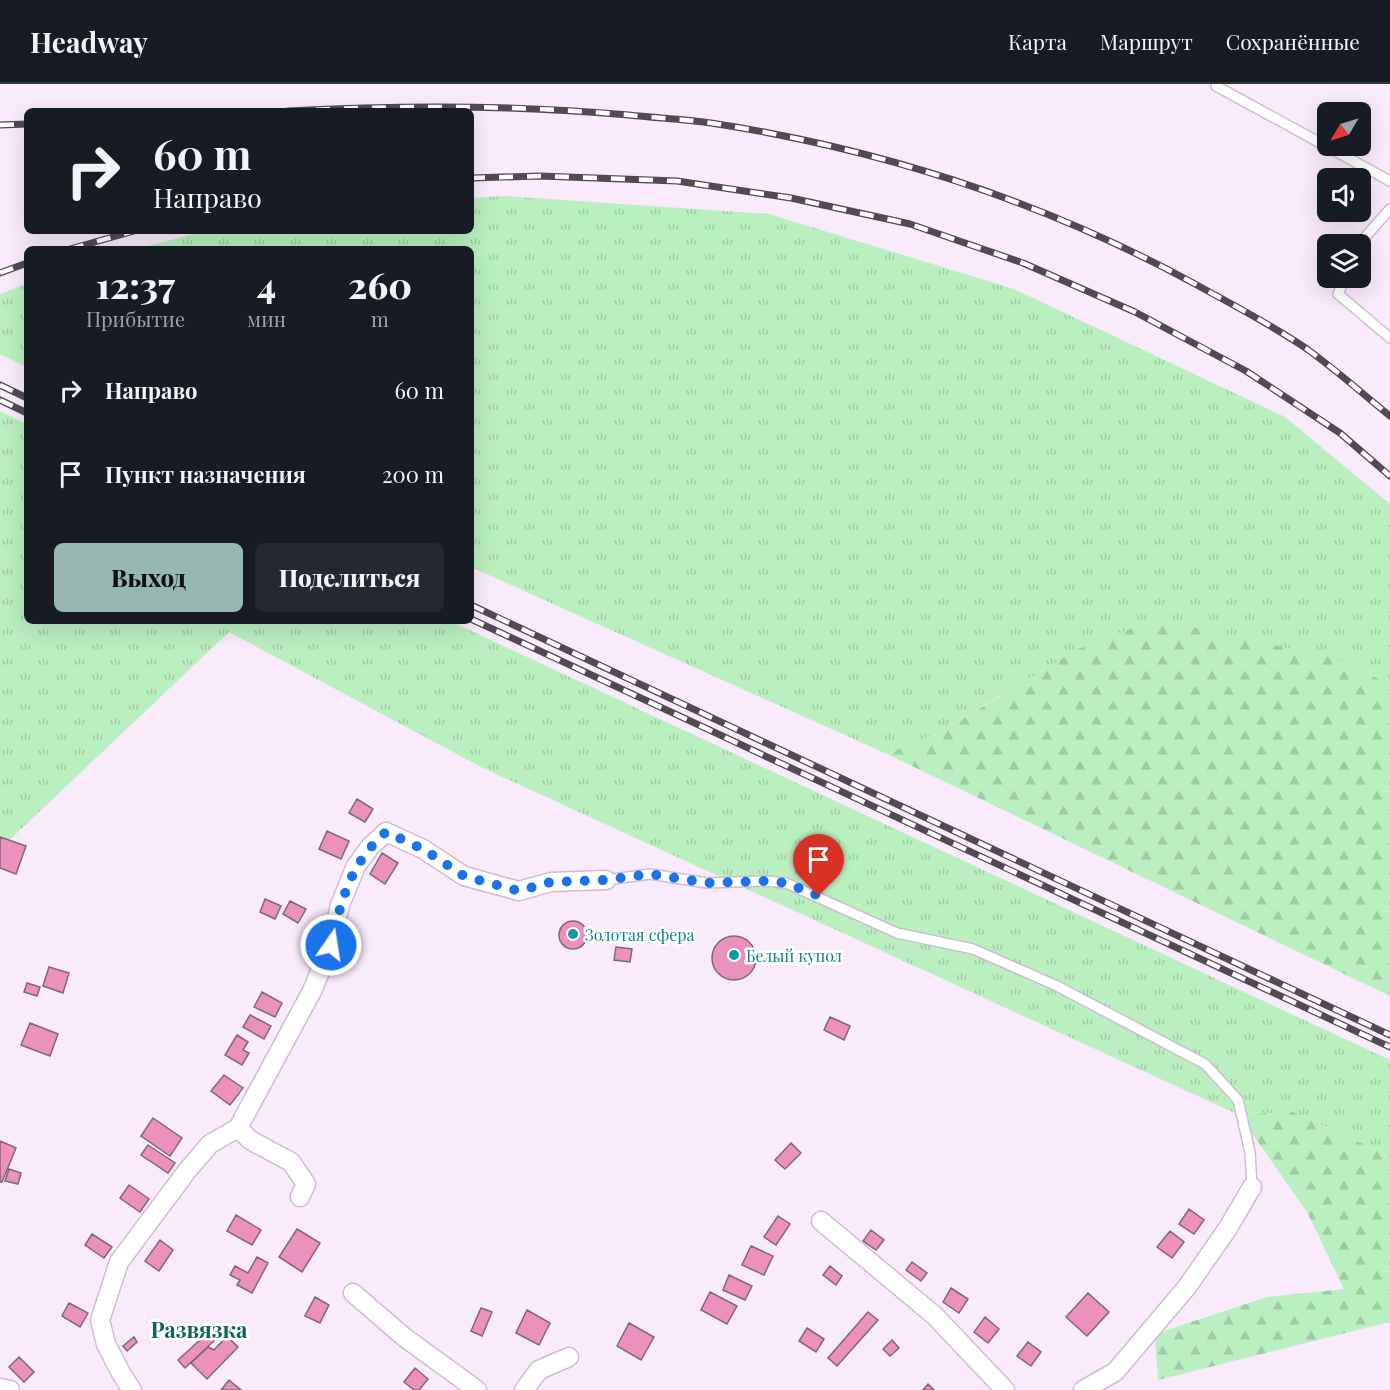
<!DOCTYPE html>
<html lang="ru">
<head>
<meta charset="utf-8">
<style>
  :root { --surface:#171b24; --page:#242831; --text:#f1f3f6; --muted:#9ea1a6; --line:#363941; --accent:#97b7b2 }
  body { margin:0; font-family:"Playfair Display",serif; background:var(--page); color:var(--text); height:100vh; display:flex; flex-direction:column; font-size:22px; white-space:nowrap }
  * { box-sizing:border-box; margin:0 }
  p { font-size:20px; color:var(--muted) }
  .icon { flex:none; width:33px; height:33px; fill:none; stroke:currentColor; stroke-width:2; stroke-linecap:round; stroke-linejoin:round }
  .map { position:relative; flex:1; overflow:hidden }
  .panel { position:absolute; left:24px; top:162px; width:450px; height:378px; display:flex; flex-direction:column; background:var(--surface); border-radius:9px; box-shadow:0 6px 24px #0002 }
  .panel>* { flex:none }
  .banner { position:absolute; left:24px; top:24px; width:450px; height:126px; border-radius:9px; box-shadow:0 6px 24px #0002; background:#171b24; color:var(--text); overflow:hidden }
  .needle { width:39px; rotate:232deg }
  .controls { position:absolute; left:1317px; top:18px; display:grid; gap:12px }
  .controls a { display:grid; place-items:center; width:54px; height:54px; border-radius:9px; background:var(--surface); box-shadow:0 6px 24px #0002; font-size:30px }
  .pin { position:absolute; display:grid; place-items:center; width:51px; height:51px; color:#fff; margin:-62px -26px; border-radius:50% 50% 50% 0; rotate:-45deg; box-shadow:0 0 6px #0007 }
  .pin .icon { rotate:45deg }
  .me { position:absolute; width:66px; margin:-33px; rotate:13deg; stroke-linejoin:round; filter:drop-shadow(0 0 4px #0008) }
  .turn { display:flex; align-items:center; gap:21px; height:126px; padding:0 30px; font-size:27px }
  .turn .icon { width:78px; height:78px; stroke-width:2.5 }
  .turn b { display:block; font-size:42px; line-height:51px }
  .eta { display:flex; justify-content:space-evenly; align-items:center; height:102px; text-align:center }
  .eta b { font-size:36px; font-weight:800; line-height:42px }
  .primary-button { display:flex; gap:12px; margin-top:auto; padding:12px 30px }
  .primary-button a { flex:1; height:69px; border-radius:9px; background:var(--accent); color:#111; font-size:24px; font-weight:800; line-height:69px; text-align:center }
  .primary-button a+a { background:var(--page); color:var(--text) }
  ul { padding:0; list-style:none }
  li { display:flex; align-items:center; gap:18px; height:84px; padding:0 30px }
  li div { flex:1 }
  li b { display:block; font-size:22px }
  li em { font-style:normal }
  header { display:flex; align-items:center; gap:36px; box-sizing:border-box; height:84px; padding:0 30px; background:var(--surface); border-bottom:2px solid var(--line) }
  header strong { font-size:28px }
  nav { display:flex; gap:33px; margin-inline-start:auto; font-size:21px }
  .map>svg:first-child { display:block }
  .grass { fill:url(#grass-tufts) }
  .forest { fill:url(#forest-firs) }
  .building { fill:#ec90be; stroke:#816773; stroke-width:1.5 }
  .lines { fill:none; stroke-linecap:round; stroke-linejoin:round }
  .lane-casing { stroke:#cfbcd2; stroke-width:12 }
  .street-casing { stroke:#cfbcd2; stroke-width:21 }
  .lane { stroke:#fff; stroke-width:9 }
  .street { stroke:#fff; stroke-width:18 }
  .rail-casing { stroke:#524953; stroke-width:7 }
  .rail { stroke:#fff; stroke-width:4.5; stroke-dasharray:14; stroke-linecap:butt }
  .route { stroke:#1a73e8; stroke-width:10; stroke-dasharray:0 18 }
  .culture-dot { fill:#0f9aa8; stroke:#fff; stroke-width:2 }
  .labels { text-anchor:middle; dominant-baseline:central; stroke-width:5; stroke-linejoin:round; paint-order:stroke }
  .culture-label { font-size:16px; fill:#0d838f; stroke:#fff; text-anchor:start }
  .district-label { font-size:22px; font-weight:bold; fill:#0c6557; stroke:#fff }
</style>
</head>
<body>
<header>
<strong>Headway</strong>
<nav><a>Карта</a><a>Маршрут</a><a>Сохранённые</a></nav>
</header>
<div class="map">
<svg width="1390" height="1306" viewBox="0 0 1390 1306">
  <defs>
    <pattern id="grass-tufts" width="24" height="20" patternUnits="userSpaceOnUse" patternTransform="scale(1.5)"><rect width="24" height="20" fill="#baefc0"/><path d="M3 7l-1-3M5 7V3M7 7l1-3M15 17l-1-3M17 17v-4M19 17l1-3" fill="none" stroke="#9fcca4"/></pattern>
    <pattern id="forest-firs" width="22" height="20" patternUnits="userSpaceOnUse" patternTransform="scale(1.5)"><rect width="22" height="20" fill="#baefc0"/><path d="M5 1l3.5 6h-7zM16 11l3.5 6h-7z" fill="#9fcca4"/></pattern>
  </defs>
  <rect width="100%" height="100%" fill="#f9eafc"/>
  <path class="grass" d="M505,112L769,130L1014,205L1285,333L1390,420V601L1346,577L999,612L941,648L887,670L471,483V165H136L205,147H471V114Z
    M27,200V283L0,270V210Z
    M0,327L27,340V537H450L1390,976V1072L1293,1028L1239,1031L483,684L229,548L0,765Z"/>
  <path class="forest" d="M1156,535L1346,577L1390,601V912L887,670L941,648L1078,565Z
    M1293,1028L1390,1072V1238L1158,1296L1155,1250L1267,1213L1344,1205L1307,1128L1239,1031Z"/>
  <path class="building" d="M357,715L373,725L365,738L349,729Z
    M327,747L349,757L341,775L319,765Z
    M0,753L26,762L16,790L0,784Z
    M382,769L398,779L385,800L370,790Z
    M265,815L281,822L275,835L260,828Z
    M290,817L306,825L298,839L283,830Z
    M559 851a14 14 0 1 1 28 0a14 14 0 1 1-28 0Z
    M712 874a22 22 0 1 1 44 0a22 22 0 1 1-44 0Z
    M616,863L632,865L630,878L614,876Z
    M49,883L69,889L63,909L43,902Z
    M27,899L40,903L37,912L24,908Z
    M262,908L282,919L275,933L254,923Z
    M250,931L271,942L264,955L243,943Z
    M830,933L850,942L844,956L824,946Z
    M30,939L58,950L50,972L21,961Z
    M237,951L248,958L243,966L249,969L242,981L225,971Z
    M224,991L243,1004L230,1021L211,1007Z
    M153,1034L182,1054L170,1072L141,1052Z
    M0,1057L16,1064L2,1098H0Z
    M791,1059L801,1069L785,1085L775,1076Z
    M148,1061L175,1079L168,1089L141,1071Z
    M9,1085L21,1089L18,1100L5,1097Z
    M129,1101L149,1115L140,1128L120,1114Z
    M1189,1125L1204,1136L1194,1150L1179,1140Z
    M236,1131L261,1146L252,1161L227,1147Z
    M778,1132L790,1140L776,1161L764,1153Z
    M297,1145L320,1159L302,1188L279,1173Z
    M871,1146L884,1156L876,1166L863,1157Z
    M1170,1147L1184,1158L1172,1174L1157,1163Z
    M92,1150L112,1163L104,1174L85,1161Z
    M160,1156L173,1166L159,1187L145,1177Z
    M751,1162L773,1172L764,1191L742,1181Z
    M257,1173L268,1179L252,1209L237,1201L240,1196L230,1191L235,1182L248,1189Z
    M912,1178L927,1189L921,1197L906,1186Z
    M830,1182L842,1192L836,1201L823,1191Z
    M729,1191L752,1202L745,1216L723,1206Z
    M951,1204L968,1215L959,1229L943,1218Z
    M710,1208L737,1222L727,1240L701,1226Z
    M1088,1209L1109,1228L1087,1252L1066,1233Z
    M315,1213L329,1221L320,1239L305,1232Z
    M69,1219L88,1229L80,1243L62,1232Z
    M481,1224L492,1228L482,1252L471,1247Z
    M527,1226L550,1239L539,1261L516,1249Z
    M868,1228L878,1236L837,1282L828,1274Z
    M985,1233L999,1245L988,1259L974,1248Z
    M629,1239L654,1253L641,1276L617,1262Z
    M807,1244L824,1255L816,1268L799,1257Z
    M211,1246L218,1253L185,1284L178,1276Z
    M227,1252L238,1263L207,1295L191,1279L208,1263L214,1266Z
    M134,1253L137,1258L127,1267L123,1262Z
    M892,1256L899,1264L890,1272L883,1265Z
    M1028,1258L1041,1268L1031,1282L1017,1272Z
    M19,1273L34,1288L24,1298L9,1283Z
    M415,1284L428,1295L419,1306H414L404,1298Z
    M229,1296L241,1306H221Z
    M928,1300L934,1306H923Z"/>
  <g class="lines">
    <defs>
      <path id="lane" d="M1216,2L1390,97
        M1359,160L1390,125
        M1345,194L1338,210L1390,254
        M606,796L650,790L707,799L766,797L786,799L897,849L973,865L1057,902L1205,980L1238,1016L1250,1068L1252,1103"/>
      <path id="street" d="M238,1044L250,1056L291,1078L306,1100L300,1113
        M821,1137L935,1232L1005,1306
        M353,1209L404,1253L477,1306
        M0,1304L10,1306
        M132,1306L122,1291L106,1260L100,1236L119,1178L187,1087L210,1060L238,1044L312,907L331,861L340,821L356,782L370,763L386,748L423,765L464,792L519,807L551,798L606,796
        M524,1306L539,1286L569,1273
        M1083,1306L1115,1288L1187,1203L1228,1144L1252,1103"/>
    </defs>
    <use href="#lane" class="lane-casing"/>
    <use href="#street" class="street-casing"/>
    <use href="#lane" class="lane"/>
    <use href="#street" class="street"/>
    <defs>
      <path id="rail" d="M288,27C402,21 516,21 629,31C656,34 684,35 711,39C881,65 1045,118 1195,200C1233,221 1272,241 1307,265C1336,286 1363,310 1390,332
        M0,41L27,40
        M471,94L540,92L677,97L791,114L910,140L1023,179L1135,228L1246,287L1340,349L1390,392
        M70,165L134,147
        M0,189L27,179
        M0,301L27,314
        M0,316L27,329
        M471,521L1390,951
        M471,535L1390,963"/>
    </defs>
    <use href="#rail" class="rail-casing"/>
    <use href="#rail" class="rail"/>
  </g>
  <g class="lines">
    <path class="route" d="M331,861C342,815 349,781 386,748L423,765L464,792L519,807L551,798L606,796L650,790L707,799L766,797L786,799L819,812"/>
  </g>
  <g class="culture-dot">
    <circle cx="573" cy="850" r="6"/>
    <circle cx="734" cy="871" r="6"/>
  </g>
  <g class="labels">
    <g class="culture-label">
      <text x="585" y="850">Золотая сфера</text>
      <text x="746" y="871">Белый купол</text>
    </g>
    <g class="district-label">
      <text x="199" y="1245">Развязка</text>
    </g>
  </g>
</svg>
<div class="controls">
<a><svg class="needle" viewBox="-14 -14 28 28"><path d="M0-13l5 13h-10z" fill="#e53935"/><path d="M0 13l5-13h-10z" fill="#9ea1a6"/></svg></a>
<a><svg class="icon" aria-label="sound" viewBox="0 0 24 24"><path d="M4 9h4l5-4v14l-5-4H4zM17 9q2 3 0 6"/></svg></a>
<a><svg class="icon" aria-label="layers" viewBox="0 0 24 24"><path d="M12 4l9 5-9 5-9-5zM3 14l9 5 9-5"/></svg></a>
</div>
<div class="pin" style="left:819px;top:812px;background:#d93025"><svg class="icon" aria-label="arrive" viewBox="0 0 24 24"><path d="M6 21V4h12l-3 4 3 4H6"/></svg></div>
<svg class="me" style="left:331px;top:861px" viewBox="-20 -20 40 40"><circle r="17" fill="#1a73e8" stroke="#fff" stroke-width="3"/><path d="M0-11L8 9 0 5-8 9z" fill="#fff"/></svg>
<div class="banner">
<div class="turn"><svg class="icon" aria-label="right" viewBox="0 0 24 24"><path d="M7 20v-9h11M14 6l5 5-5 5"/></svg><div><b>60 m</b>Направо</div></div>
</div>
<section class="panel">
<div class="eta">
<div><b>12:37</b><p>Прибытие</p></div>
<div><b>4</b><p>мин</p></div>
<div><b>260</b><p>m</p></div>
</div>
<ul>
<li><svg class="icon" aria-label="right" viewBox="0 0 24 24"><path d="M7 20v-9h11M14 6l5 5-5 5"/></svg><div><b>Направо</b></div><em>60 m</em></li>
<li><svg class="icon" aria-label="arrive" viewBox="0 0 24 24"><path d="M6 21V4h12l-3 4 3 4H6"/></svg><div><b>Пункт назначения</b></div><em>200 m</em></li>
</ul>
<div class="primary-button"><a>Выход</a><a>Поделиться</a></div>
</section>
</div>
</body>
</html>
